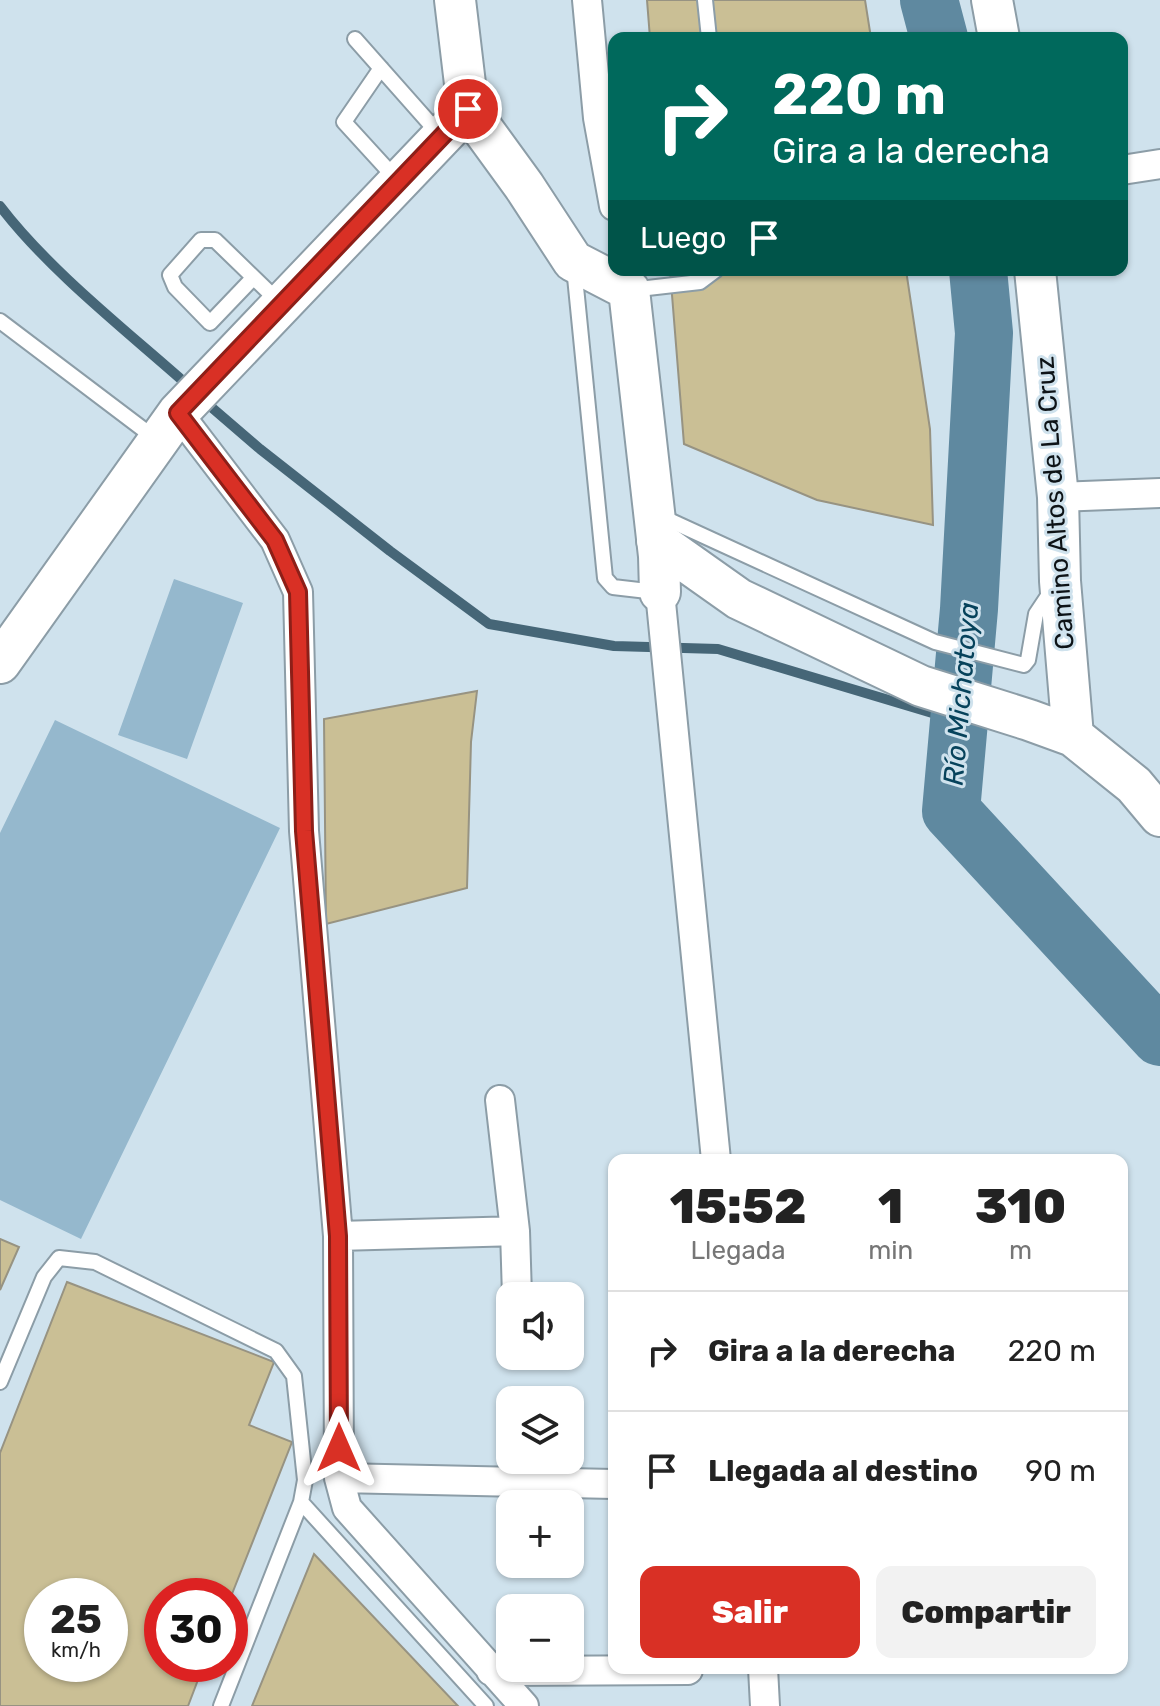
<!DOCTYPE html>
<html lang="es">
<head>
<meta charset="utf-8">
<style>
  :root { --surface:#fff; --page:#f2f2f2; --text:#222; --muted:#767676; --line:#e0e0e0; --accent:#d93025 }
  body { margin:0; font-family:Rubik,sans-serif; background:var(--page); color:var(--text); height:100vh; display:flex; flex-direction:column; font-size:30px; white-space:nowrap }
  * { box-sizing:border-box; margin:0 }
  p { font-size:26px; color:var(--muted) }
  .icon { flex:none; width:44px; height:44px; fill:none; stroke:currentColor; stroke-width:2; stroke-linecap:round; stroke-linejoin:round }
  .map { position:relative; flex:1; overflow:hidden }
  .panel { position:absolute; left:608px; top:1154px; width:520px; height:520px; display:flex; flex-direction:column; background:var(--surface); border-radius:16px; box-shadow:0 2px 6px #0004 }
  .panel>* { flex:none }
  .banner { position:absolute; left:608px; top:32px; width:520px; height:244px; border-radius:16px; box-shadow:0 2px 6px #0004; background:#00695c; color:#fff; overflow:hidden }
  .buttons { position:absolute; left:496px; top:1282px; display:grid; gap:16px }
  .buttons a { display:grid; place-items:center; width:88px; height:88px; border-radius:16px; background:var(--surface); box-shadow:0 2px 6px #0004; font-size:40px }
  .speed { position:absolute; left:24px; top:1578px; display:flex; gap:16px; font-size:40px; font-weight:700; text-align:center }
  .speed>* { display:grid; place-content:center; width:104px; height:104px; border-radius:50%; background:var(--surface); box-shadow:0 2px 6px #0004; line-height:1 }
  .speed small { font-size:20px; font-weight:400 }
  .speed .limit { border:12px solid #d22; background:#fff; color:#111 }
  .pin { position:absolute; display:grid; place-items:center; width:68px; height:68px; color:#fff; margin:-34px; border:4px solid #fff; border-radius:50%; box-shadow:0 2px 8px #0007 }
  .me { position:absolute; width:88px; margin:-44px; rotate:0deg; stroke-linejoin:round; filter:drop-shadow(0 0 6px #0008) }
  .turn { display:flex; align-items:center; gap:28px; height:168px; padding:0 32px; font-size:36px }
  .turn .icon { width:104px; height:104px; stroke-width:2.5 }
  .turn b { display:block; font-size:56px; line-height:68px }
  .then { display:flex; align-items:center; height:76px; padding:0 32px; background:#0003; gap:16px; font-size:30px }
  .eta { display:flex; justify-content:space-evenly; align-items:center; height:136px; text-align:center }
  .eta b { font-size:48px; font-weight:800; line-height:56px }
  .cta { display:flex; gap:16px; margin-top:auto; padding:16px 32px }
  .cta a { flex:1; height:92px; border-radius:16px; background:var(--accent); color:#fff; font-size:32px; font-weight:800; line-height:92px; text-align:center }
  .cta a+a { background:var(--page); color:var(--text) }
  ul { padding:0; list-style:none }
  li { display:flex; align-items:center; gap:24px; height:120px; padding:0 32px; border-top:2px solid var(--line) }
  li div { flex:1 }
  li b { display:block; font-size:30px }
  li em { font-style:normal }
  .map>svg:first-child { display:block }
  .green { fill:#95b8cd }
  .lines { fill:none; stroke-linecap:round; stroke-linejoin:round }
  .stream { stroke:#466677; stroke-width:10 }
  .river { stroke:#5f89a0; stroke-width:58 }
  .building { fill:#cabf95; stroke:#979382; stroke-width:2; fill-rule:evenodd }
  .lane-casing { stroke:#8c9da7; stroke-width:18 }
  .street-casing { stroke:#8c9da7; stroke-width:32 }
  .secondary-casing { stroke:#8c9da7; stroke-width:44 }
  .lane { stroke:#fff; stroke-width:14 }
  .street { stroke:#fff; stroke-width:28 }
  .secondary { stroke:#fff; stroke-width:40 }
  .route-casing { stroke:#8d1f18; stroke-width:20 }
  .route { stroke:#d93025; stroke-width:14 }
  .labels { text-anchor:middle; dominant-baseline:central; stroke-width:6; stroke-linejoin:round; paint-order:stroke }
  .street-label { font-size:26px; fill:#0d1317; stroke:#cfe2ed }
  .water-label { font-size:28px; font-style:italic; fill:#06425b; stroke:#cfe2ed }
</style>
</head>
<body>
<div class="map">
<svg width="1160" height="1706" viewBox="0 0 1160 1706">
  <rect width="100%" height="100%" fill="#cfe2ed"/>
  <path class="green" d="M174,579L243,603L187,759L118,735Z
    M55,720L280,828L81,1239L0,1200V833Z"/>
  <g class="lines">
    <path class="stream" d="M0,206C48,269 123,328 183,381
      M203,400L260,449L390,551L489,624L614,646L718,649L959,721"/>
    <path class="river" d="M929,0L939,38
      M978,270L984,333L969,609L951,811L1160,1037"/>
  </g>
  <path class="building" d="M647,0H865L871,38H650Z
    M670,270H906L930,429L933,525L817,500L684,444Z
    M477,691L471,742L467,888L326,924L324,719Z
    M0,1239L19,1247L0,1290Z
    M67,1282L274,1362L249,1425L292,1442L230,1599V1596H162V1664H204L188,1706H0V1453ZM42,1596H110V1664H42Z
    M314,1554L458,1706H252Z"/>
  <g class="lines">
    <defs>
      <path id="lane" d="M705,0L709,38
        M355,39L440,135
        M381,68L344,122L397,180
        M574,267L605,578L613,587L656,592
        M253,278L210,323L175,287L170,275L201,240H215L279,302
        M630,290L700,282L716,270
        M0,321L156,439
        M658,515L935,642L1024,665L1028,660L1036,614L1052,590
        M0,1382L44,1277L59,1258L95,1262L276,1351L294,1376L305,1480L301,1502L221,1706
        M301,1502L486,1706"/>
      <path id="street" d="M587,0L598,118L614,206
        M1122,170L1160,164
        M178,413L275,540L298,592L304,831L338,1236L339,1478L347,1508L524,1706
        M1058,497L1160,493
        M660,592L716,1160
        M500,1100L515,1231L517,1296
        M338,1236L515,1231
        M339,1478L614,1484
        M763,1668L765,1706
        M491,1671L688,1670"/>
      <path id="secondary" d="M455,0L468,109L524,186L573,261L629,290L659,556L660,592
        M992,0L999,38
        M1035,270L1058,497L1060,581L1073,736
        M657,541L739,599L921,686L1029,720L1073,736L1134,785L1160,816
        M0,663L178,413L468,109"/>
    </defs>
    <use href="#lane" class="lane-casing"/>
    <use href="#street" class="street-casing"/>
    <use href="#secondary" class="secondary-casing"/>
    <use href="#lane" class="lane"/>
    <use href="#street" class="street"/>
    <use href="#secondary" class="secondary"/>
  </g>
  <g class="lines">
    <defs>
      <path id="route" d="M339,1448L338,1236L304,831L298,592L275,540L178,413L468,109"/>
    </defs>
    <use href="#route" class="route-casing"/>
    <use href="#route" class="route"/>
  </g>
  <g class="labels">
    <g class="street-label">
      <text transform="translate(1055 503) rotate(-94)">Camino Altos de La Cruz</text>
    </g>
    <g class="water-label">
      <text transform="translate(961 694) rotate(-85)">Río Michatoya</text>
    </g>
  </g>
</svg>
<div class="buttons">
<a><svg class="icon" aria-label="sound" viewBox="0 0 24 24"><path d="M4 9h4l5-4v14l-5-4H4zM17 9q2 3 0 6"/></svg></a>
<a><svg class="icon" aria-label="layers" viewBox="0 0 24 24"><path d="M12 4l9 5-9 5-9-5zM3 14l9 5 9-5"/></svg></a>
<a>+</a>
<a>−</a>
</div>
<div class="speed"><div>25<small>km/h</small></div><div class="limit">30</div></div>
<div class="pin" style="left:468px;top:109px;background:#d93025"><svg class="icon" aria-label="arrive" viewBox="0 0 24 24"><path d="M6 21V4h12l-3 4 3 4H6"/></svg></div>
<svg class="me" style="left:339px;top:1448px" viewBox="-20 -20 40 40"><path d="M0-17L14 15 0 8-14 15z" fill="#d93025" stroke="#fff" stroke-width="4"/></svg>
<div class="banner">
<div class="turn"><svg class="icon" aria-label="right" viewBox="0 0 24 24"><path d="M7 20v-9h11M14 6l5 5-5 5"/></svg><div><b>220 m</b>Gira a la derecha</div></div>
<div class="then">Luego<svg class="icon" aria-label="arrive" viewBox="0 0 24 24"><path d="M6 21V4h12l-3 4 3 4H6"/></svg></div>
</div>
<section class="panel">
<div class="eta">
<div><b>15:52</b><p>Llegada</p></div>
<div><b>1</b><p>min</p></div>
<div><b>310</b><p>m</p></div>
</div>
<ul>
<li><svg class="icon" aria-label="right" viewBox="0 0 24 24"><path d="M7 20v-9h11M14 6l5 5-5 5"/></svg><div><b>Gira a la derecha</b></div><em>220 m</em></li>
<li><svg class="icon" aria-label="arrive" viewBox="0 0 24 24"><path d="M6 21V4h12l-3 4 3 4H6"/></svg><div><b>Llegada al destino</b></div><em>90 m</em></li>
</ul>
<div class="cta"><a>Salir</a><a>Compartir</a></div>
</section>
</div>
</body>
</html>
